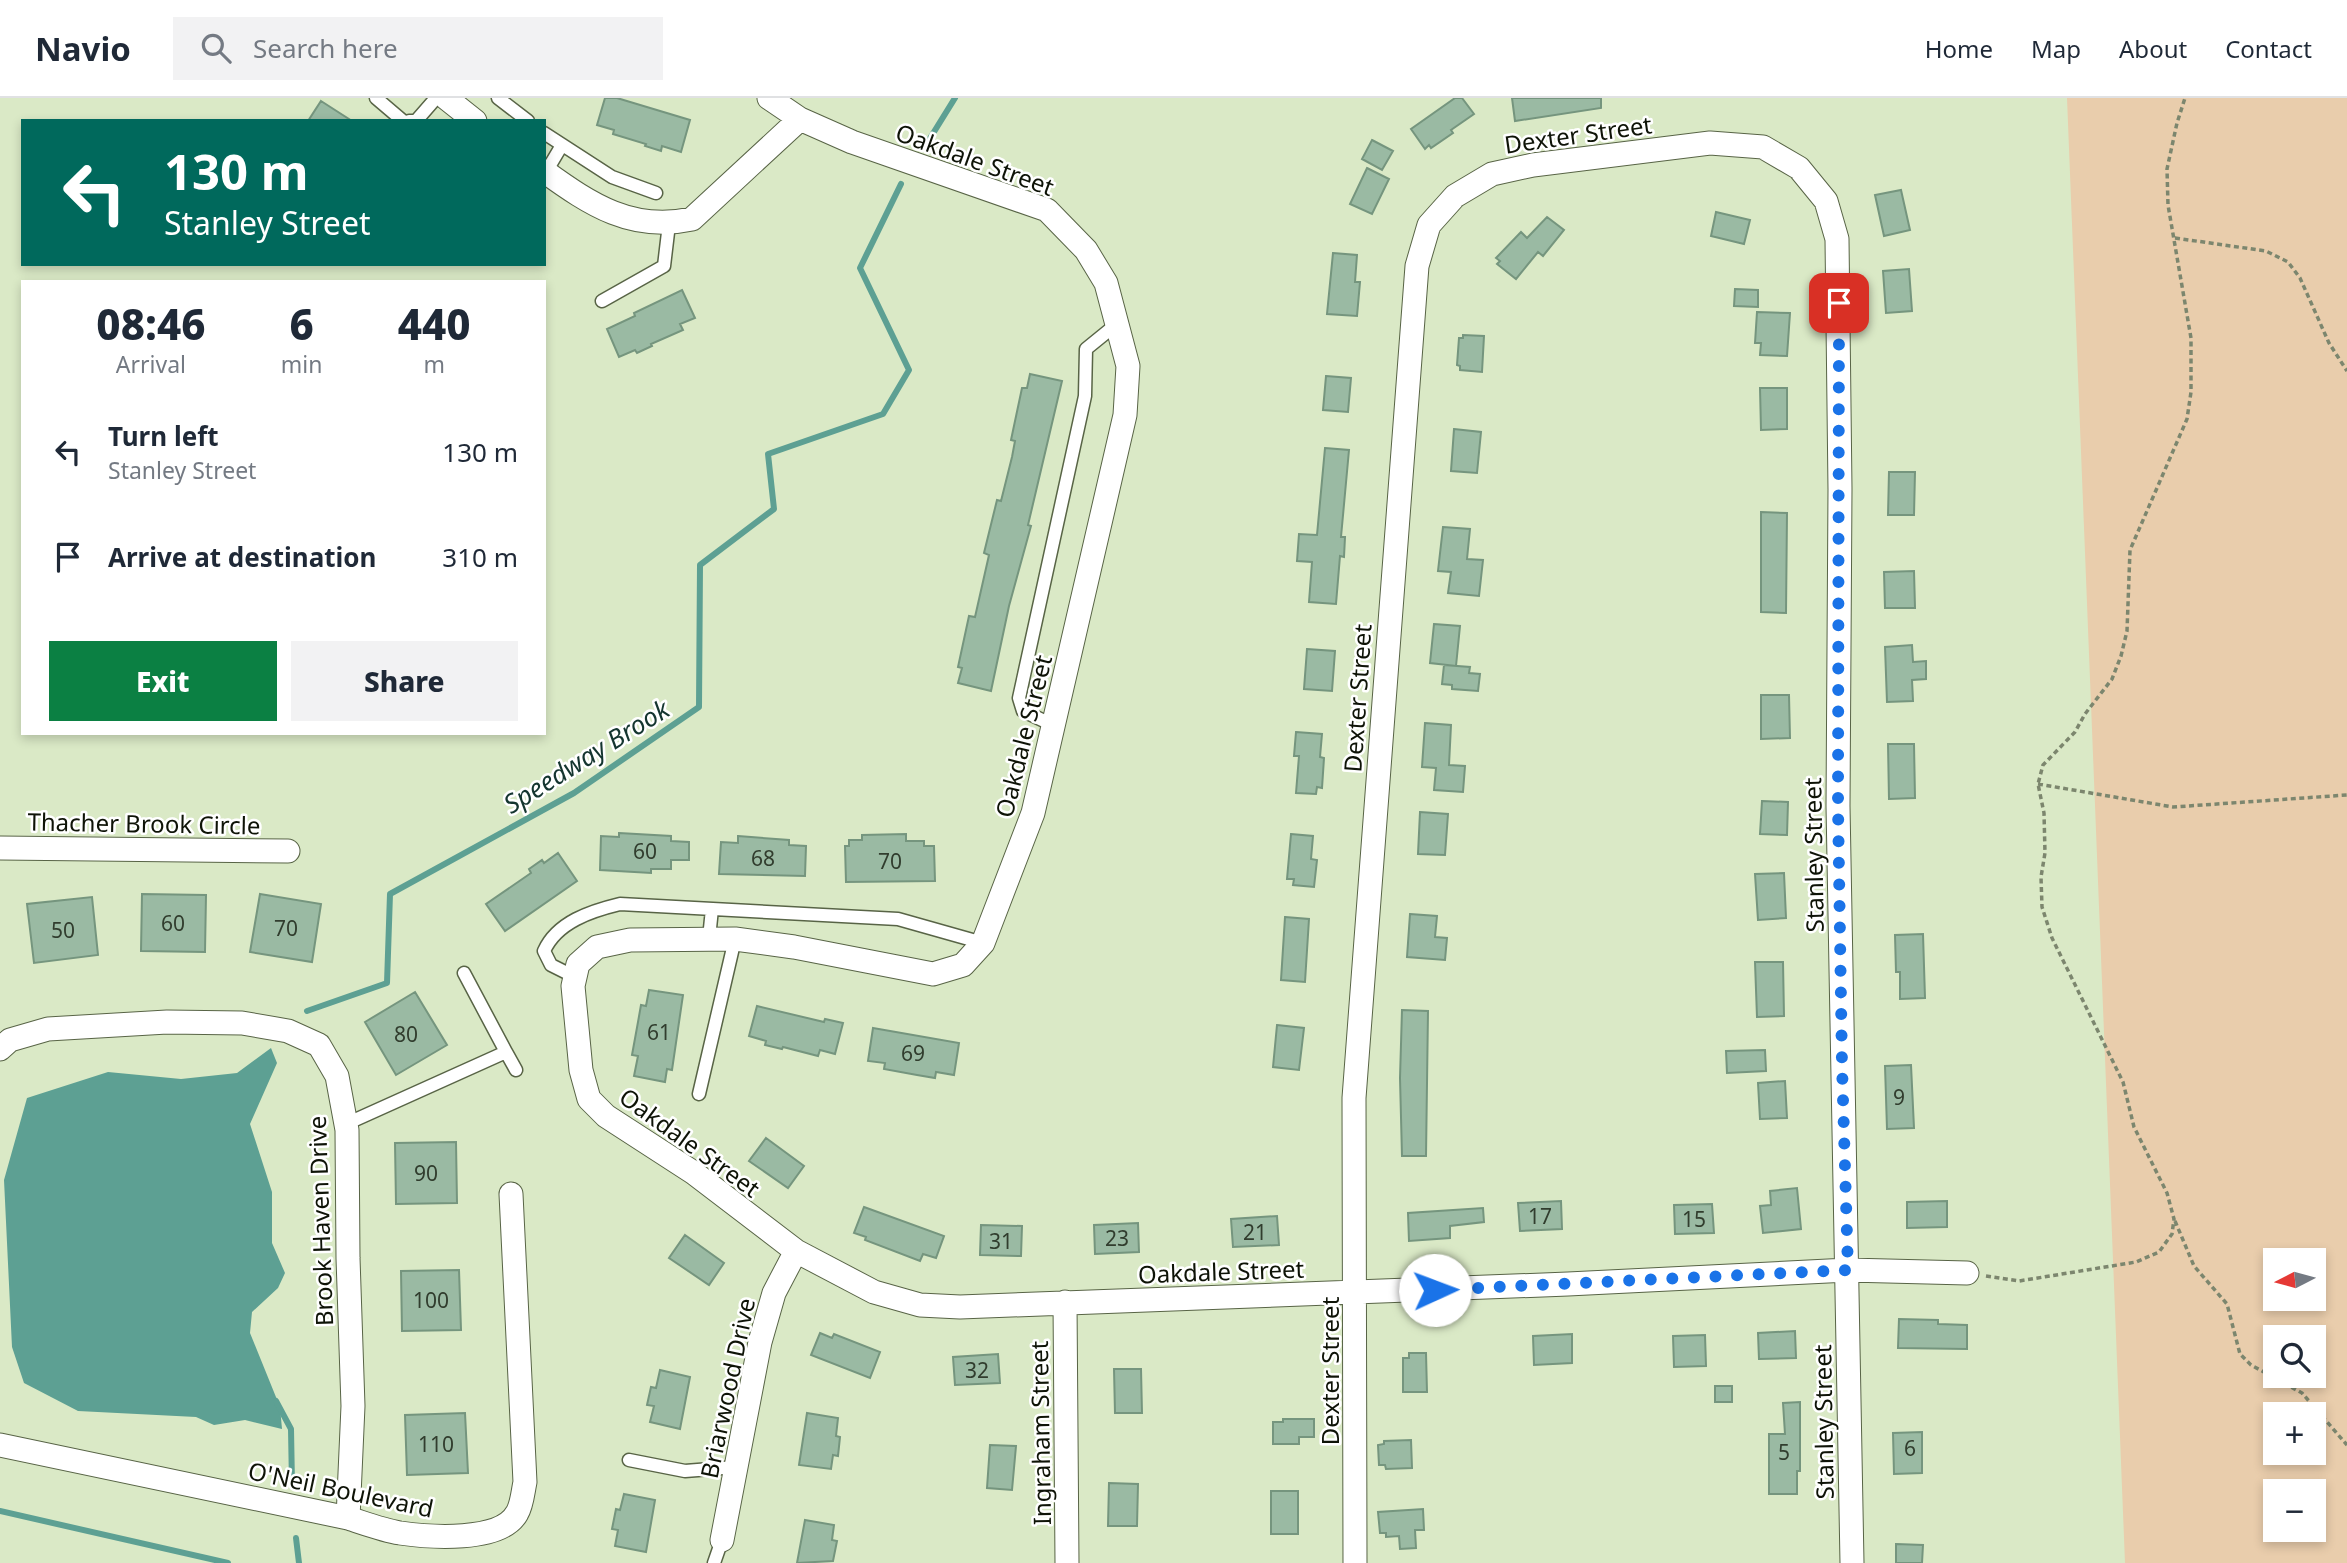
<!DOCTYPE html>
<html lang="en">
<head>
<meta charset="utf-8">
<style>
  :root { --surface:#fff; --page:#f2f2f3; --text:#1f2937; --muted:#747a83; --line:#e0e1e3; --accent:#0b8043 }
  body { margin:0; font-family:"Noto Sans",sans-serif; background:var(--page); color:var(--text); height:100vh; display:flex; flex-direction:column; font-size:26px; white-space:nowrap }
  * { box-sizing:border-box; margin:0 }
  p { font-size:23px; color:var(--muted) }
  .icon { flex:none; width:38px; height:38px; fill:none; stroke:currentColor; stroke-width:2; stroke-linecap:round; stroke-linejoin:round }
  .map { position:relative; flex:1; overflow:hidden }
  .sheet { position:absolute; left:21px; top:182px; width:525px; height:455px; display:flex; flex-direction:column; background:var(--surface); border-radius:0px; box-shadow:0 4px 10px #0003 }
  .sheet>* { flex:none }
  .banner { position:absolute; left:21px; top:21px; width:525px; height:147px; border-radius:0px; box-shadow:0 4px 10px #0003; background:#00695c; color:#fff; overflow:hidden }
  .needle { width:46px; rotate:264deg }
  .buttons { position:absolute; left:2263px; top:1150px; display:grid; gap:14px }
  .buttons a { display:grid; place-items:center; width:63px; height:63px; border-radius:0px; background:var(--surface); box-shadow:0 4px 10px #0003; font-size:35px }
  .pin { position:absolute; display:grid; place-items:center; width:60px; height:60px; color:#fff; margin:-30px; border-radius:14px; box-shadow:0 4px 10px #0006 }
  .me { position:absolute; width:77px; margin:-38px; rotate:88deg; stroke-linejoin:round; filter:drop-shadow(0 0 5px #0008) }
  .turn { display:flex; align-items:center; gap:24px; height:147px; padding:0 28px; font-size:32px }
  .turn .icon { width:91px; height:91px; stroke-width:2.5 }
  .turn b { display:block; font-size:49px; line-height:60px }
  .eta { display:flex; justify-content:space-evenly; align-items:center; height:119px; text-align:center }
  .eta b { font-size:42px; font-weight:800; line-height:49px }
  .cta { display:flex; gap:14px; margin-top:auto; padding:14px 28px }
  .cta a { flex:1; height:80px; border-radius:0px; background:var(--accent); color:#fff; font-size:28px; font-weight:800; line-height:80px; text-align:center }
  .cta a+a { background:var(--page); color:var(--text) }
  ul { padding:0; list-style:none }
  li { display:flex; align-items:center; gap:21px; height:105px; padding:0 28px }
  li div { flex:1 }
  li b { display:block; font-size:26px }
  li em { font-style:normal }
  header { display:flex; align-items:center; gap:42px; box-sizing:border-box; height:98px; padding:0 35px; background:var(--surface); border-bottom:2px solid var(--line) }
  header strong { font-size:33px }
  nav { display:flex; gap:38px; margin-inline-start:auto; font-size:24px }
  .search { width:490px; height:63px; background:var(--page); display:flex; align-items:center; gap:18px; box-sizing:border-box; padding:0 24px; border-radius:0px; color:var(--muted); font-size:26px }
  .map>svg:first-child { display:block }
  .green { fill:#e9cdac; fill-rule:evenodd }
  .water { fill:#5da093 }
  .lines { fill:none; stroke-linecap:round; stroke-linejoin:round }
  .stream { stroke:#5da093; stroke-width:6 }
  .building { fill:#9abaa3; stroke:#75957e; stroke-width:2 }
  .lane-casing { stroke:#586446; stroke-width:15 }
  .street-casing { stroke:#586446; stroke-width:25 }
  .path { stroke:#7c866e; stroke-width:3.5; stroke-dasharray:5 3.5; stroke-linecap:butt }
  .lane { stroke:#fff; stroke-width:12 }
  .street { stroke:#fff; stroke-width:23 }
  .route { stroke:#1a73e8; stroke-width:12; stroke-dasharray:0 21.6 }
  .labels { text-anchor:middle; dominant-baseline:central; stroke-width:5; stroke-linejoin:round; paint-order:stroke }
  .number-label { font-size:21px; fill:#313d2e }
  .street-label { font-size:24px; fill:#0e1307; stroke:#fff }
  .water-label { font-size:26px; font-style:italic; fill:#14352f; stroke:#fff }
</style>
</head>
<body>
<header>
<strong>Navio</strong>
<div class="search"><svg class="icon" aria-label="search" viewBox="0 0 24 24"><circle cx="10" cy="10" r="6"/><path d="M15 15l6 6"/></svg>Search here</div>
<nav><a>Home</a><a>Map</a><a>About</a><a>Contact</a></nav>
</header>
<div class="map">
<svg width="2347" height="1465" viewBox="0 0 2347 1465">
  <rect width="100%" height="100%" fill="#dae9c6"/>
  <path class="green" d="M2067,0H2347V1465H2125ZM2275,1162H2314V1200H2275ZM2275,1239H2314V1278H2275ZM2275,1316H2314V1354H2275ZM2275,1393H2314V1432H2275Z"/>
  <path class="water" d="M271,950L277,965L250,1026L272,1094V1145L285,1175L278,1190L252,1214L250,1235L280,1309L282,1331L245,1322L214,1327L196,1319L78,1313L24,1285L12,1249L4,1082L27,1000L108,974L181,981L237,975Z"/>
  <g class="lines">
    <path class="stream" d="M924,50L955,0
      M307,913L387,885L390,796L574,695L699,609L700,467L774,411L768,356L883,316L909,272L860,170L901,86
      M276,1303L291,1331L292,1387
      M0,1413L228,1465
      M296,1440L299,1465"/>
  </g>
  <path class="building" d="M605,0H617L690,22L681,54L662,48L661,53L645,48L646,46L613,36L614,32L597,27Z
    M1455,0H1462L1474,16L1451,32L1453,35L1431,50L1429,47L1425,51L1411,31Z
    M1512,0H1601V10L1515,23Z
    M321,3L352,23H308Z
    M1372,42L1393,53L1382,72L1362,61Z
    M1367,70L1389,81L1372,116L1350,106Z
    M1901,92L1910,132L1884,138L1875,97Z
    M1716,114L1750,122L1744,146L1711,138Z
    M1547,119L1564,132L1543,158L1538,154L1516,181L1497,166L1500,163L1496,160L1521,134L1527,140Z
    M1333,155L1357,157L1355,184H1360L1357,218L1327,216Z
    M1909,171L1912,213L1886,215L1883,173Z
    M1735,191L1758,192V209L1734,208Z
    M682,192L695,220L680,226L683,232L651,246L652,248L637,255L635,252L619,259L607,231L635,218L634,215Z
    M1757,214L1790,215L1787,258L1760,257L1761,245H1755Z
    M1463,237L1484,238L1482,274L1460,272V268L1457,267L1459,240H1463Z
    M1030,276L1062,283L1028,427L1031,428L1009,508L991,593L958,585L962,570L958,569L969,518L975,519L989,457L984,455L997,402L1001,403L1012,359L1015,343L1011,342L1022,290H1027Z
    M1326,278L1351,280L1348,314L1323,312Z
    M1760,290H1787V331L1761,332Z
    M1454,331L1481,334L1477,375L1451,373Z
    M1325,350L1349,352L1341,439H1345L1344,459L1340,458L1336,506L1309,504L1312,464L1297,463L1299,436L1317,437Z
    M1889,374H1915L1914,417H1888Z
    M1761,414L1787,415L1786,515L1761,514Z
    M1443,429L1470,431L1467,461L1483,462L1479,498L1448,495L1451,474L1438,473Z
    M1914,473L1915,510H1885L1884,474Z
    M1434,526L1460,528L1456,568L1430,565Z
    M1912,547L1913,564L1926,563V581L1912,582L1913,603L1887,604L1885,549Z
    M1307,551L1335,553L1332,593L1304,591Z
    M1444,567L1470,569L1469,575L1480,576L1478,593L1452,591V587L1442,586Z
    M1761,597H1789L1790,640L1761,641Z
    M1425,625L1451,627L1449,667L1465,668L1463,694L1434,692L1436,670L1422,669Z
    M1296,634L1322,636L1320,659L1324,660L1322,690L1317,689L1316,696L1296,695L1299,658H1294Z
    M1888,646H1914L1915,700L1889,701Z
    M1762,703L1788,704L1787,737L1760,736Z
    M1420,714L1448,716L1445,757L1418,756Z
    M619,735L671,738V743L689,744V762H671V771H651V775L600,772L601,738L619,739Z
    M906,736V743H924V748H934L935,783L846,784L845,748H849V742H862V737Z
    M1291,736L1313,738L1311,761L1317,762L1314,789L1293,787L1294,781H1287Z
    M738,738L789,742V747L806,748L805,778L719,776L721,744L738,745Z
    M558,755L577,783L505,833L486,806L531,775L529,771L542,762L544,765Z
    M1784,775L1786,820L1758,822L1755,776Z
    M142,796L206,797L205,854L141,853Z
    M260,796L321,806L312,864L250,854Z
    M92,799L98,857L34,865L27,806Z
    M1410,816L1437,818L1435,839L1447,840L1445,862L1407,859Z
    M1285,819L1309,821L1305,884L1281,882Z
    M1923,836L1925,900L1900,901V874H1896L1895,837Z
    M1755,864H1783L1784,918L1757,919Z
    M649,892L683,897L672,972L667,971L665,984L634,978L638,958L632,957L638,924L641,907L646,908Z
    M415,894L447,947L396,977L365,924Z
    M757,908L824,924L825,921L843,925L835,956L820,952L818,958L783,949L782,951L765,947L766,943L749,938Z
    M1402,912L1428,913L1426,1058H1402L1400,980Z
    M1277,927L1304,930L1299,972L1273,969Z
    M873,930L959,945L954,977L936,974L935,980L917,977L884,971L885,965L868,963Z
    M1765,952L1766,973L1727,975L1726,953Z
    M1911,967L1914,1030L1887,1031L1885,968Z
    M1785,983L1787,1020L1760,1021L1758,985Z
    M766,1040L804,1068L788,1090L749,1063Z
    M456,1044L457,1105L396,1106L395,1045Z
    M1797,1090L1801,1131L1763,1135L1760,1108L1771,1107L1770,1093Z
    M1561,1103L1562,1131L1520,1133L1518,1105Z
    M1947,1103V1129L1907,1130V1104Z
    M1712,1106L1714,1135L1675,1136L1674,1107Z
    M864,1109L944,1138L936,1160L923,1156L920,1163L865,1142L866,1139L854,1135Z
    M1483,1110L1484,1124L1450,1128V1140L1409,1143L1408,1115Z
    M1277,1118L1279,1147L1233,1149L1231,1121Z
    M1138,1125L1139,1154L1095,1156L1094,1127Z
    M981,1127L1022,1128L1021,1158L980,1157Z
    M685,1137L724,1165L709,1187L669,1160Z
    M459,1172L461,1232L402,1233L401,1173Z
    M1899,1221L1938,1222V1226L1967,1227V1251L1898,1250Z
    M1795,1233L1796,1260L1759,1261L1758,1235Z
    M820,1235L832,1240L834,1236L880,1254L870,1280L811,1257Z
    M1572,1236V1265L1534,1267L1533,1238Z
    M1705,1237L1706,1268L1674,1269L1673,1238Z
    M1409,1255H1426L1427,1294H1403V1260H1409Z
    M998,1256L1000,1285L955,1287L953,1259Z
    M1114,1271H1141L1142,1315H1115Z
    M660,1272L690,1279L680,1331L650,1324L654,1308L647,1307L651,1289L656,1290Z
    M1715,1288H1732V1304H1715Z
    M1800,1304V1373H1797V1396H1769V1336H1785L1783,1305Z
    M465,1315L468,1375L407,1377L405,1317Z
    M807,1315L838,1320L836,1338L840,1339L838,1358L833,1357L831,1371L799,1367Z
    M1283,1321H1314V1339H1299V1346H1273V1324H1283Z
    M1922,1334V1375L1894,1376L1893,1335Z
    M1411,1342L1412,1370L1386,1371L1385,1367H1379L1378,1347L1384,1346V1343Z
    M990,1347L1016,1348L1012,1392L987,1390Z
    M1109,1385L1138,1386L1137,1428H1108Z
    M1271,1393H1298V1436H1271Z
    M624,1396L655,1402L646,1454L615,1448L618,1432L612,1431L616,1411L620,1412Z
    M1423,1411L1424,1432H1415L1416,1450L1400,1451L1399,1438L1386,1439V1435H1380L1378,1414Z
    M805,1422L834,1427L832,1442L837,1443L833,1463L797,1465Z
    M1896,1446L1923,1447L1922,1465H1896Z"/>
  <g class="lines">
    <defs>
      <path id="lane" d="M376,0L403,23
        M498,0L528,23
        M409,23H416L436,0
        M544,35L612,79L656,95
        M546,74L562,47
        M602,203L664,168L669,126
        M1055,628L1023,613L1019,600L1085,298L1086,251L1118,225
        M709,840L712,811
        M575,879L551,867L544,853C557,824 591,813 620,806L898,821L983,845
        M506,954L516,972
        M699,996L735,841
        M346,1026L506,954L464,875
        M629,1362L685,1373L736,1369
        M714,1465L722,1442"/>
      <path id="street" d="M446,0L475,23
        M800,21L852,44L1047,112L1086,152L1106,185L1128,268L1125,317L1033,715L983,845L963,867L933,876L794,849L735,841L630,842L597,849L578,866L573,888L581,972L589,1001L606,1018L694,1075L796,1153L874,1194L920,1207L960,1209L1568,1186L1848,1172L1967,1175
        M544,73C591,107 632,134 692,121L800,21L769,0
        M0,750L288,753
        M0,951L10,942L48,931L167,924L242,925L288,933L319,947L337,978L347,1032L348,1160L353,1308L348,1420
        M1065,1204L1067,1465
        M0,1347L348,1420C364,1425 382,1432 400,1435C428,1439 501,1445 517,1415C522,1407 523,1393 525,1384L511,1096
        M722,1442L760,1244L774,1195L796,1153
        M1355,1465L1354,1000L1417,168L1429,127L1455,98L1492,76L1533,67L1710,45L1763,49L1799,70L1826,103L1837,141L1840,391L1838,708L1852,1465"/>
    </defs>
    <use href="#lane" class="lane-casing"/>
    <use href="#street" class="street-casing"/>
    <path class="path" d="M2175,140L2266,153L2288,164L2300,180L2329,245L2347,273
      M2038,686L2173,709L2347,697
      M2175,1123L2194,1168L2227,1206L2240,1256L2251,1267L2302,1295L2347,1347
      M1986,1178L2019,1183L2136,1164L2159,1154L2172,1136L2174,1121L2167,1095L2134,1029L2123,984L2052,840L2042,809L2041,779L2045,755L2044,715L2038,686L2043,667L2075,634L2085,616L2112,581L2121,558L2127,533L2130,452L2187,321L2191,294V240L2168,107L2167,71L2177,25L2185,0"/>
    <use href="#lane" class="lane"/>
    <use href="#street" class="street"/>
  </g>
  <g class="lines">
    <path class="route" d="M1435,1192L1848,1172L1842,967L1838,708L1839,205"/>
  </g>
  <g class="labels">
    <g class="number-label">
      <text x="645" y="753">60</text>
      <text x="763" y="760">68</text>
      <text x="890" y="763">70</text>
      <text x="173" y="825">60</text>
      <text x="286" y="830">70</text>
      <text x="63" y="832">50</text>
      <text x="659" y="934">61</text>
      <text x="406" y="936">80</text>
      <text x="913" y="955">69</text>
      <text x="1899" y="999">9</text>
      <text x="426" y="1075">90</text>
      <text x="1540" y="1118">17</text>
      <text x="1694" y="1121">15</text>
      <text x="1255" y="1134">21</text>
      <text x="1117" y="1140">23</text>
      <text x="1001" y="1143">31</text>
      <text x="431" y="1202">100</text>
      <text x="977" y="1272">32</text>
      <text x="436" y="1346">110</text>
      <text x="1910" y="1350">6</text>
      <text x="1784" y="1354">5</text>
    </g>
    <g class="street-label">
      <text transform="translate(1578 36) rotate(-8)">Dexter Street</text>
      <text transform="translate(975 61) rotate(20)">Oakdale Street</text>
      <text transform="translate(1357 600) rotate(-86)">Dexter Street</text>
      <text transform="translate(1023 638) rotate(-76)">Oakdale Street</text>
      <text transform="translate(144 725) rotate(1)">Thacher Brook Circle</text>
      <text transform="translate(1813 757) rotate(-91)">Stanley Street</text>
      <text transform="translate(690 1044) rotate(36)">Oakdale Street</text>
      <text transform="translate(320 1123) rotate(-92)">Brook Haven Drive</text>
      <text transform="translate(1221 1173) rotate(-2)">Oakdale Street</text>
      <text transform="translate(1329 1273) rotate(-90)">Dexter Street</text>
      <text transform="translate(727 1290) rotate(-78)">Briarwood Drive</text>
      <text transform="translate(1823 1324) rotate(-91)">Stanley Street</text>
      <text transform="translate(1040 1335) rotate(-91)">Ingraham Street</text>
      <text transform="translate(341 1391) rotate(12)">O'Neil Boulevard</text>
    </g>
    <g class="water-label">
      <text transform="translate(586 658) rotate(-32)">Speedway Brook</text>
    </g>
  </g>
</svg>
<div class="buttons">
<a><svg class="needle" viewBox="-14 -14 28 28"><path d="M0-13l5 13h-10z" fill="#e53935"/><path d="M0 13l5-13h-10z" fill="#747a83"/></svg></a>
<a><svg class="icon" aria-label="search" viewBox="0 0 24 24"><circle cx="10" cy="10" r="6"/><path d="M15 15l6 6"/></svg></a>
<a>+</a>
<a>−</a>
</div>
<div class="pin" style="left:1839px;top:205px;background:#d93025"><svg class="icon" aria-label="arrive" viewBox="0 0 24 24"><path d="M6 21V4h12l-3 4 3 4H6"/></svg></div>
<svg class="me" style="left:1435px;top:1192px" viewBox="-20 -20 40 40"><circle r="19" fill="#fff"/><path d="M0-13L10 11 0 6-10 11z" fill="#1a73e8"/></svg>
<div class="banner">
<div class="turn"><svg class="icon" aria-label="left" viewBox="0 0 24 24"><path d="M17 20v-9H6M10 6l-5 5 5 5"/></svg><div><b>130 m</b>Stanley Street</div></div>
</div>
<section class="sheet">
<div class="eta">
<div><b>08:46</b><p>Arrival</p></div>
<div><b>6</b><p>min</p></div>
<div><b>440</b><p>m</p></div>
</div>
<ul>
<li><svg class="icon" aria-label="left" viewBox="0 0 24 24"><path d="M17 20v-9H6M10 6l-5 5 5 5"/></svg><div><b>Turn left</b><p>Stanley Street</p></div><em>130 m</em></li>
<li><svg class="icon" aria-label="arrive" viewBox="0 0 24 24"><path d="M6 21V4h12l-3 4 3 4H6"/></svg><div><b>Arrive at destination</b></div><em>310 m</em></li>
</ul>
<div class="cta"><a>Exit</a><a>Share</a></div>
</section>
</div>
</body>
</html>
